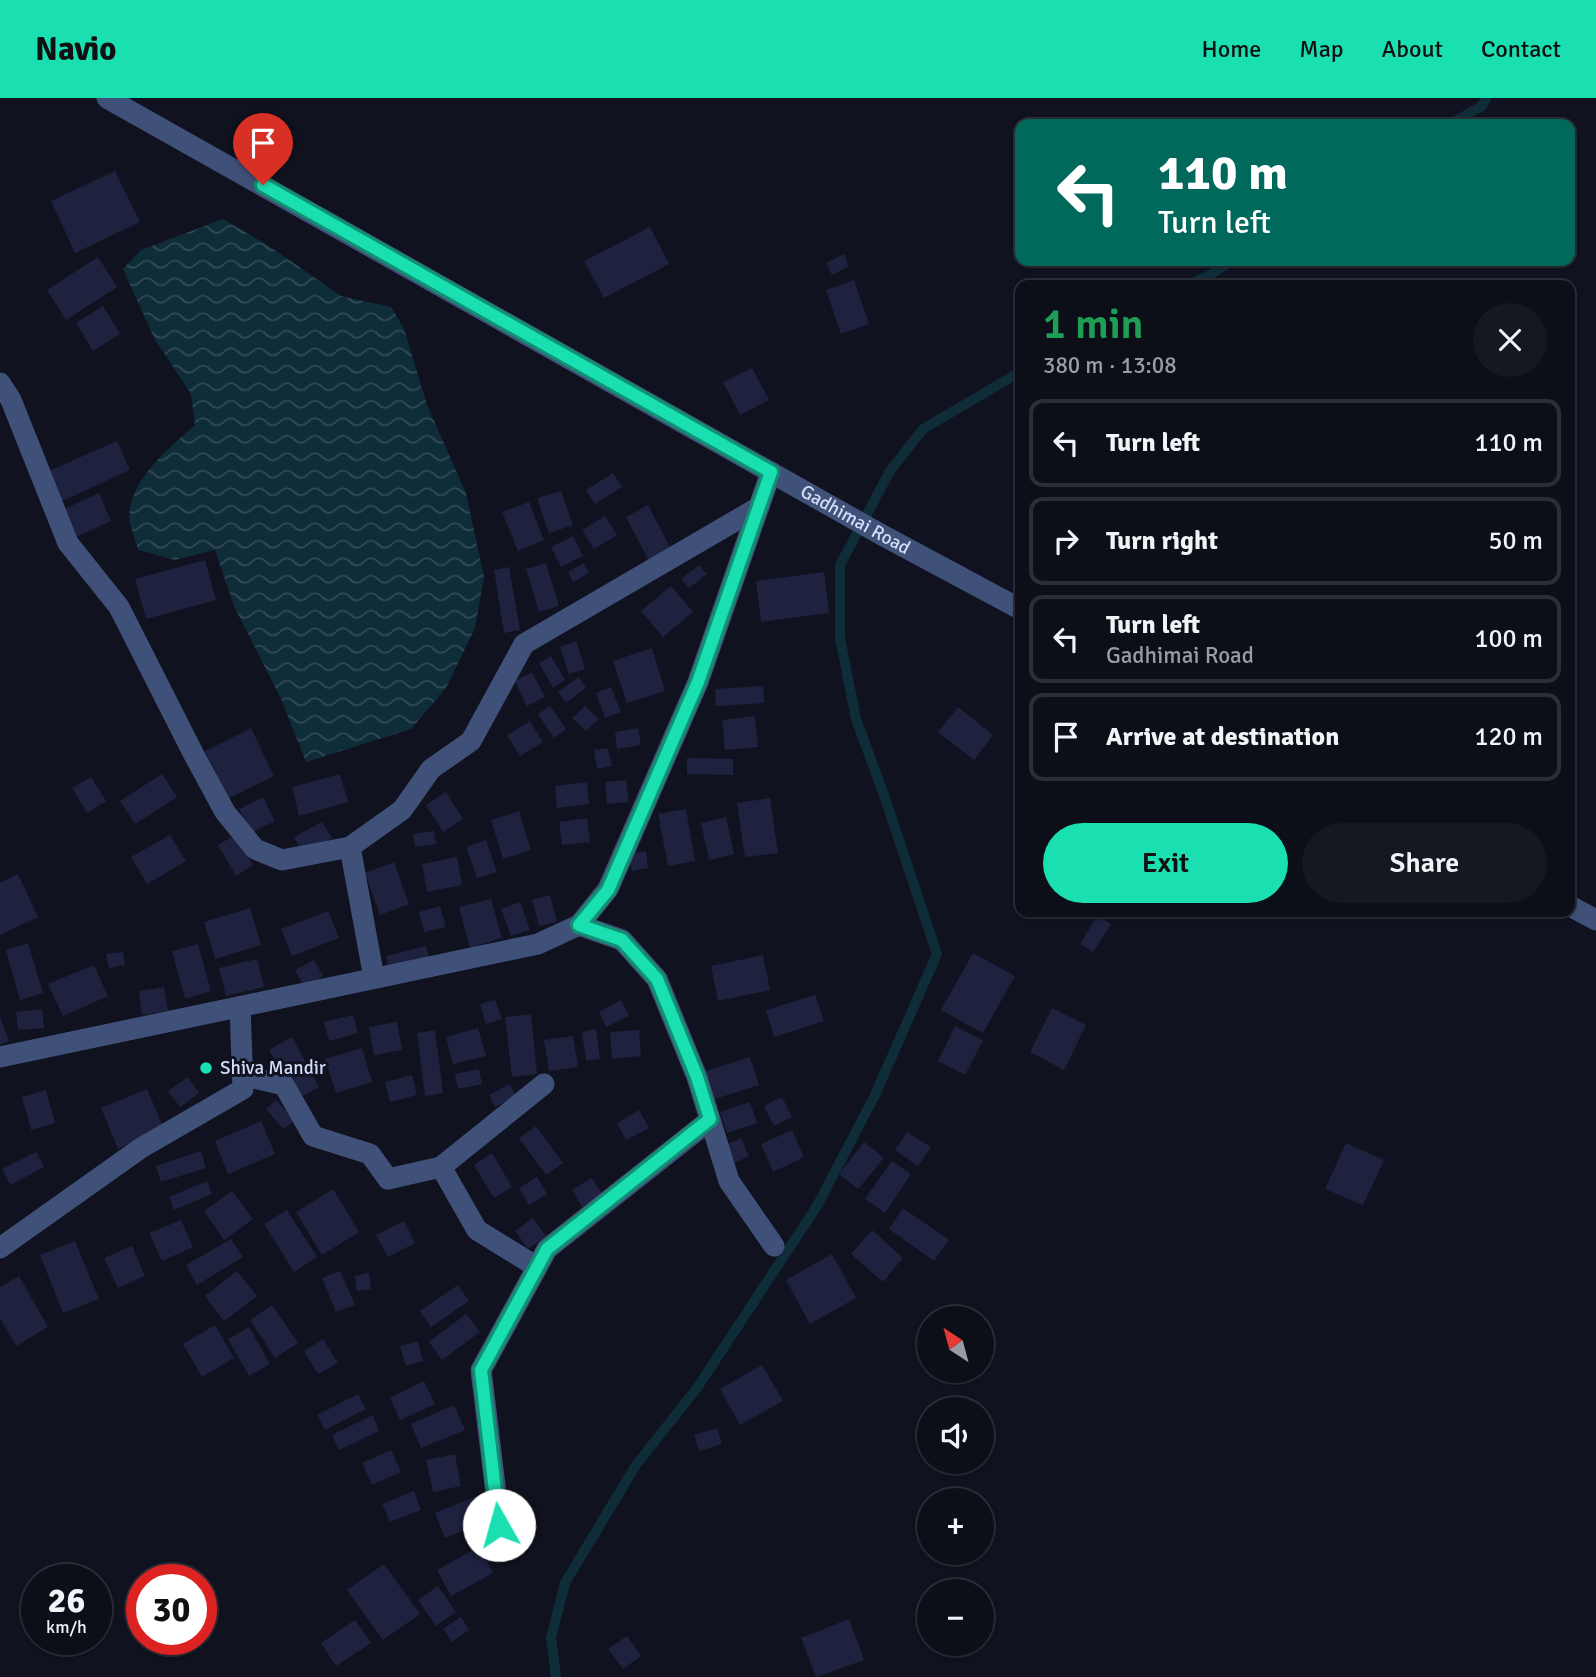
<!DOCTYPE html>
<html lang="en">
<head>
<meta charset="utf-8">
<style>
  :root { --surface:#0c0e18; --page:#151721; --text:#f1f3f6; --muted:#9a9ca2; --line:#2c2e37; --accent:#1adfb1 }
  body { margin:0; font-family:Signika,sans-serif; background:var(--page); color:var(--text); height:100vh; display:flex; flex-direction:column; font-size:26px; white-space:nowrap }
  * { box-sizing:border-box; margin:0 }
  p { font-size:23px; color:var(--muted) }
  .icon { flex:none; width:38px; height:38px; fill:none; stroke:currentColor; stroke-width:2; stroke-linecap:round; stroke-linejoin:round }
  .map { position:relative; flex:1; overflow:hidden }
  .drawer { position:absolute; left:1015px; top:182px; width:560px; height:637px; display:flex; flex-direction:column; background:var(--surface); border-radius:14px; box-shadow:0 2px 5px #0004,0 0 0 2px var(--line) }
  .drawer>* { flex:none }
  .top-card { position:absolute; left:1015px; top:21px; width:560px; height:147px; border-radius:14px; box-shadow:0 2px 5px #0004,0 0 0 2px var(--line); background:#00695c; color:#fff; overflow:hidden }
  .needle { width:46px; rotate:324deg }
  .controls { position:absolute; left:917px; top:1208px; display:grid; gap:14px }
  .controls a { display:grid; place-items:center; width:77px; height:77px; border-radius:50%; background:var(--surface); box-shadow:0 2px 5px #0004,0 0 0 2px var(--line); font-size:35px }
  .speed { position:absolute; left:21px; top:1466px; display:flex; gap:14px; font-size:35px; font-weight:700; text-align:center }
  .speed>* { display:grid; place-content:center; width:91px; height:91px; border-radius:50%; background:var(--surface); box-shadow:0 2px 5px #0004,0 0 0 2px var(--line); line-height:1 }
  .speed small { font-size:18px; font-weight:400 }
  .speed .limit { border:10px solid #d22; background:#fff; color:#111 }
  .pin { position:absolute; display:grid; place-items:center; width:60px; height:60px; color:#fff; margin:-72px -30px; border-radius:50% 50% 50% 0; rotate:-45deg; box-shadow:0 0 7px #0007 }
  .pin .icon { rotate:45deg }
  .me { position:absolute; width:77px; margin:-38px; rotate:353deg; stroke-linejoin:round; filter:drop-shadow(0 0 5px #0008) }
  .turn { display:flex; align-items:center; gap:24px; height:147px; padding:0 28px; font-size:32px }
  .turn .icon { width:91px; height:91px; stroke-width:2.5 }
  .turn b { display:block; font-size:49px; line-height:60px }
  .round { display:grid; place-items:center; flex:none; width:74px; height:74px; border-radius:37px; background:var(--page) }
  .head { display:flex; align-items:center; justify-content:space-between; height:119px; padding:0 28px }
  h1 { font-size:42px; font-weight:600; line-height:52px; color:#1e9e55 }
  .action { display:flex; gap:14px; margin-top:auto; padding:14px 28px }
  .action a { flex:1; height:80px; border-radius:42px; background:var(--accent); color:#111; font-size:28px; font-weight:600; line-height:80px; text-align:center }
  .action a+a { background:var(--page); color:var(--text) }
  ul { padding:0; list-style:none }
  li { display:flex; align-items:center; gap:21px; height:88px; margin:0 14px 10px; padding:0 14px; border:4px solid var(--line); border-radius:14px }
  li div { flex:1 }
  li b { display:block; font-size:26px }
  li em { font-style:normal }
  header { display:flex; align-items:center; gap:42px; box-sizing:border-box; height:98px; padding:0 35px; background:var(--accent); color:#111 }
  header strong { font-size:33px }
  nav { display:flex; gap:38px; margin-inline-start:auto; font-size:24px }
  .map>svg:first-child { display:block }
  .water { fill:url(#water-waves) }
  .lines { fill:none; stroke-linecap:round; stroke-linejoin:round }
  .stream { stroke:#0f2c39; stroke-width:10 }
  .building { fill:#1e223f }
  .minor { stroke:#405179; stroke-width:21 }
  .route-casing { stroke:#119173; stroke-width:18 }
  .route { stroke:#1adfb1; stroke-width:12 }
  .poi-dot { fill:#1adfb1; stroke:#101220; stroke-width:2.5 }
  .labels { text-anchor:middle; dominant-baseline:central; stroke-width:6; stroke-linejoin:round; paint-order:stroke }
  .street-label { font-size:19px; fill:#d3dcfa; stroke:#101220 }
  .poi-label { font-size:19px; fill:#d3dcfa; stroke:#101220; text-anchor:start }
</style>
</head>
<body>
<header>
<strong>Navio</strong>
<nav><a>Home</a><a>Map</a><a>About</a><a>Contact</a></nav>
</header>
<div class="map">
<svg width="1596" height="1579" viewBox="0 0 1596 1579">
  <defs>
    <pattern id="water-waves" width="16" height="10" patternUnits="userSpaceOnUse" patternTransform="scale(1.75)"><rect width="16" height="10" fill="#0f2c39"/><path d="M0 5q4-4 8 0t8 0" fill="none" stroke="#314a57"/></pattern>
  </defs>
  <rect width="100%" height="100%" fill="#101220"/>
  <path class="water" d="M223,121L269,148L341,198L391,209L404,231L427,307L466,395L484,479L475,530L446,590L411,631L306,664L281,601L234,508L215,452L175,462L138,452C136,443 132,434 130,425C124,386 170,349 195,327L191,296L154,240L123,171L141,152Z"/>
  <g class="lines">
    <path class="stream" d="M1450,26L1482,8L1486,0
      M1188,187L1210,177L1231,163
      M556,1579L551,1540L565,1485L636,1367L697,1290L817,1108L875,997L937,856L885,700L856,621L840,540V467L890,373L923,331L1020,274"/>
  </g>
  <path class="building" d="M115,73L140,124L75,155L51,103Z
    M650,129L669,166L604,200L584,163Z
    M844,156L849,168L832,177L826,165Z
    M98,159L117,189L66,222L47,192Z
    M854,182L869,226L841,236L826,192Z
    M103,208L120,236L93,253L76,225Z
    M752,270L769,302L740,317L723,284Z
    M117,343L130,372L62,403L49,373Z
    M613,375L622,389L595,406L586,392Z
    M561,393L573,427L549,435L537,400Z
    M99,395L111,423L74,440L62,412Z
    M529,404L544,442L518,453L502,414Z
    M648,407L672,453L650,465L626,419Z
    M605,418L617,437L594,451L582,432Z
    M573,438L583,458L561,469L551,449Z
    M205,462L216,502L146,521L135,481Z
    M546,465L559,508L539,514L526,471Z
    M584,465L589,475L573,484L568,474Z
    M699,467L707,476L689,490L681,481Z
    M509,469L520,532L504,535L494,472Z
    M824,474L829,515L761,524L756,483Z
    M671,488L693,514L663,539L641,513Z
    M576,543L585,571L569,576L560,549Z
    M652,550L665,593L627,605L613,563Z
    M551,558L565,582L553,590L539,565Z
    M532,574L545,599L527,608L515,583Z
    M579,579L586,590L566,605L558,594Z
    M763,588L764,605L716,608L715,591Z
    M611,589L621,614L605,620L596,595Z
    M550,608L566,631L554,640L538,616Z
    M585,608L599,621L586,633L572,620Z
    M958,609L993,637L974,662L938,634Z
    M755,618L758,649L725,652L722,622Z
    M530,623L543,644L520,658L507,637Z
    M251,630L274,678L229,700L205,653Z
    M638,630L641,647L617,651L615,634Z
    M608,650L612,668L597,671L594,652Z
    M687,660L733,661V677L687,676Z
    M162,676L177,699L135,726L120,703Z
    M340,676L348,704L299,718L292,689Z
    M91,679L106,703L87,715L72,690Z
    M626,682L629,704L607,706L605,684Z
    M587,684L589,706L557,710L555,688Z
    M446,694L463,721L443,734L426,707Z
    M263,699L275,723L251,735L239,711Z
    M770,700L778,755L745,759L737,705Z
    M686,711L695,763L668,768L658,716Z
    M519,713L531,752L503,761L491,722Z
    M726,719L734,756L709,762L701,725Z
    M587,720L590,744L562,747L559,724Z
    M322,724L332,740L303,756L294,739Z
    M434,733L436,746L415,749L413,736Z
    M170,737L186,763L147,786L131,759Z
    M235,737L253,767L236,778L218,747Z
    M486,742L497,774L477,780L466,749Z
    M646,753L648,770L632,773L628,756Z
    M457,759L462,787L427,794L422,766Z
    M394,764L409,806L380,817L365,775Z
    M18,776L38,819L0,837V785Z
    M550,797L557,824L539,828L532,802Z
    M491,801L502,840L470,850L459,809Z
    M520,804L530,832L511,838L501,811Z
    M440,808L446,829L424,834L419,814Z
    M250,810L261,847L215,861L204,824Z
    M328,813L339,840L292,858L281,831Z
    M1097,818L1111,826L1093,854L1080,846Z
    M28,845L43,895L20,902L6,852Z
    M198,846L211,893L185,901L172,853Z
    M426,848L429,861L389,872L386,858Z
    M123,854L125,867L109,870L106,856Z
    M973,855L1015,878L983,935L941,912Z
    M763,857L770,892L718,903L711,868Z
    M257,861L264,889L226,898L219,870Z
    M314,862L323,878L304,889L295,872Z
    M94,867L108,898L63,918L48,886Z
    M164,889L168,913L142,917L139,893Z
    M815,897L824,923L774,939L766,912Z
    M495,902L502,921L486,926L480,906Z
    M621,902L629,918L606,929L599,914Z
    M1052,910L1086,927L1064,972L1030,954Z
    M42,911L44,930L18,932L16,914Z
    M531,916L537,976L512,979L505,919Z
    M353,917L358,935L329,943L324,924Z
    M0,918L9,943L0,947Z
    M397,924L402,952L374,957L369,929Z
    M955,928L983,942L965,977L938,963Z
    M478,930L486,958L453,966L446,939Z
    M596,931L600,961L586,963L582,934Z
    M435,932L443,995L425,998L417,935Z
    M639,932L641,958L612,961L610,934Z
    M573,938L578,969L549,973L544,942Z
    M292,939L319,989L297,1001L269,952Z
    M362,950L372,984L336,995L325,961Z
    M750,959L759,987L715,1001L706,973Z
    M479,971L482,986L458,991L455,976Z
    M412,977L417,997L390,1004L385,984Z
    M188,979L199,995L180,1009L168,993Z
    M510,986L516,999L495,1009L489,997Z
    M147,991L164,1031L118,1051L101,1010Z
    M46,992L55,1025L31,1032L22,999Z
    M782,999L792,1019L774,1028L764,1008Z
    M276,1002L295,1022L283,1031L266,1011Z
    M750,1004L757,1025L727,1035L720,1014Z
    M639,1012L649,1030L626,1042L617,1025Z
    M261,1023L275,1056L228,1076L215,1043Z
    M536,1028L563,1065L546,1077L519,1040Z
    M792,1032L804,1059L773,1074L761,1046Z
    M907,1034L931,1049L918,1068L895,1052Z
    M741,1040L749,1058L735,1065L726,1047Z
    M864,1044L884,1060L858,1091L839,1076Z
    M1346,1045L1384,1062L1363,1107L1325,1091Z
    M201,1053L206,1070L161,1084L156,1068Z
    M36,1054L44,1069L10,1087L2,1071Z
    M492,1055L512,1089L494,1100L474,1067Z
    M892,1063L911,1076L885,1115L865,1101Z
    M537,1079L547,1096L529,1107L519,1090Z
    M592,1080L603,1097L582,1109L572,1092Z
    M207,1083L212,1096L174,1112L169,1099Z
    M333,1091L359,1134L322,1157L296,1114Z
    M232,1093L253,1121L224,1142L204,1113Z
    M903,1110L949,1142L934,1163L889,1131Z
    M287,1112L317,1159L294,1174L264,1126Z
    M533,1120L546,1138L528,1151L515,1133Z
    M181,1122L193,1149L162,1163L149,1135Z
    M404,1123L415,1145L388,1159L376,1137Z
    M872,1132L903,1160L883,1184L851,1156Z
    M231,1141L243,1159L197,1187L186,1167Z
    M75,1143L99,1201L63,1215L40,1157Z
    M132,1148L145,1178L118,1190L104,1160Z
    M832,1156L856,1200L810,1226L786,1182Z
    M237,1173L257,1198L224,1223L205,1198Z
    M340,1173L355,1207L336,1214L322,1180Z
    M369,1175L371,1191L357,1193L355,1178Z
    M19,1178L48,1229L16,1248L0,1220V1189Z
    M458,1187L469,1203L431,1229L420,1213Z
    M272,1207L298,1245L275,1260L250,1222Z
    M466,1216L480,1234L442,1262L429,1244Z
    M215,1227L234,1260L202,1279L183,1246Z
    M249,1229L270,1266L249,1278L228,1241Z
    M323,1241L338,1265L318,1276L304,1253Z
    M418,1243L423,1263L406,1268L400,1248Z
    M762,1267L783,1303L740,1327L720,1291Z
    M424,1283L435,1306L400,1322L390,1300Z
    M358,1296L366,1311L325,1332L317,1317Z
    M454,1307L465,1332L421,1350L411,1326Z
    M373,1317L379,1333L339,1352L332,1337Z
    M717,1330L722,1346L699,1353L694,1337Z
    M391,1352L401,1374L372,1387L362,1365Z
    M455,1356L461,1388L433,1394L426,1362Z
    M414,1393L421,1412L390,1424L382,1406Z
    M480,1397L490,1422L445,1440L435,1415Z
    M479,1449L493,1475L451,1498L437,1472Z
    M384,1466L420,1516L383,1542L347,1492Z
    M438,1488L456,1514L436,1528L418,1502Z
    M461,1519L469,1532L452,1544L443,1531Z
    M849,1521L864,1562L816,1579L801,1540Z
    M355,1522L371,1545L336,1568L321,1545Z
    M627,1538L641,1558L623,1571L608,1551Z"/>
  <g class="lines">
    <g class="minor">
      <path id="s1" d="M107,0L882,437L1020,511"/>
      <path d="M0,285L11,302L68,445L119,509L193,655L225,714L255,751L282,762L350,749L402,712L431,671L471,643L524,546L759,409"/>
      <path d="M350,749L374,880"/>
      <path d="M1570,808L1596,822"/>
      <path d="M579,827L622,842L657,881L697,979L729,1083L774,1148"/>
      <path d="M0,959L538,846L579,827L608,791L698,584L771,374"/>
      <path d="M242,977L284,987L313,1038L370,1056L388,1081L441,1069L477,1132L537,1169"/>
      <path d="M441,1069L544,986"/>
      <path d="M0,1150L141,1050L243,991L240,909"/>
      <path d="M503,1453L481,1272L547,1151L710,1022"/>
    </g>
  </g>
  <g class="lines">
    <defs>
      <path id="route" d="M263,87L771,374L698,584L608,792L579,827L622,842L657,881L697,979L710,1021L547,1151L481,1272L499,1427"/>
    </defs>
    <use href="#route" class="route-casing"/>
    <use href="#route" class="route"/>
  </g>
  <circle class="poi-dot" cx="206" cy="970" r="7"/>
  <g class="labels">
    <g class="street-label">
      <text stroke="none"><textPath href="#s1" startOffset="859">Gadhimai Road</textPath></text>
    </g>
    <g class="poi-label">
      <text x="220" y="970">Shiva Mandir</text>
    </g>
  </g>
</svg>
<div class="controls">
<a><svg class="needle" viewBox="-14 -14 28 28"><path d="M0-13l5 13h-10z" fill="#e53935"/><path d="M0 13l5-13h-10z" fill="#9a9ca2"/></svg></a>
<a><svg class="icon" aria-label="sound" viewBox="0 0 24 24"><path d="M4 9h4l5-4v14l-5-4H4zM17 9q2 3 0 6"/></svg></a>
<a>+</a>
<a>−</a>
</div>
<div class="speed"><div>26<small>km/h</small></div><div class="limit">30</div></div>
<div class="pin" style="left:263px;top:87px;background:#d93025"><svg class="icon" aria-label="arrive" viewBox="0 0 24 24"><path d="M6 21V4h12l-3 4 3 4H6"/></svg></div>
<svg class="me" style="left:499px;top:1427px" viewBox="-20 -20 40 40"><circle r="19" fill="#fff"/><path d="M0-13L10 11 0 6-10 11z" fill="#1adfb1"/></svg>
<div class="top-card">
<div class="turn"><svg class="icon" aria-label="left" viewBox="0 0 24 24"><path d="M17 20v-9H6M10 6l-5 5 5 5"/></svg><div><b>110 m</b>Turn left</div></div>
</div>
<section class="drawer">
<div class="head"><div><h1>1 min</h1><p>380 m · 13:08</p></div><a class="round"><svg class="icon" aria-label="close" viewBox="0 0 24 24"><path d="M6 6l12 12M18 6L6 18"/></svg></a></div>
<ul>
<li><svg class="icon" aria-label="left" viewBox="0 0 24 24"><path d="M17 20v-9H6M10 6l-5 5 5 5"/></svg><div><b>Turn left</b></div><em>110 m</em></li>
<li><svg class="icon" aria-label="right" viewBox="0 0 24 24"><path d="M7 20v-9h11M14 6l5 5-5 5"/></svg><div><b>Turn right</b></div><em>50 m</em></li>
<li><svg class="icon" aria-label="left" viewBox="0 0 24 24"><path d="M17 20v-9H6M10 6l-5 5 5 5"/></svg><div><b>Turn left</b><p>Gadhimai Road</p></div><em>100 m</em></li>
<li><svg class="icon" aria-label="arrive" viewBox="0 0 24 24"><path d="M6 21V4h12l-3 4 3 4H6"/></svg><div><b>Arrive at destination</b></div><em>120 m</em></li>
</ul>
<div class="action"><a>Exit</a><a>Share</a></div>
</section>
</div>
</body>
</html>
